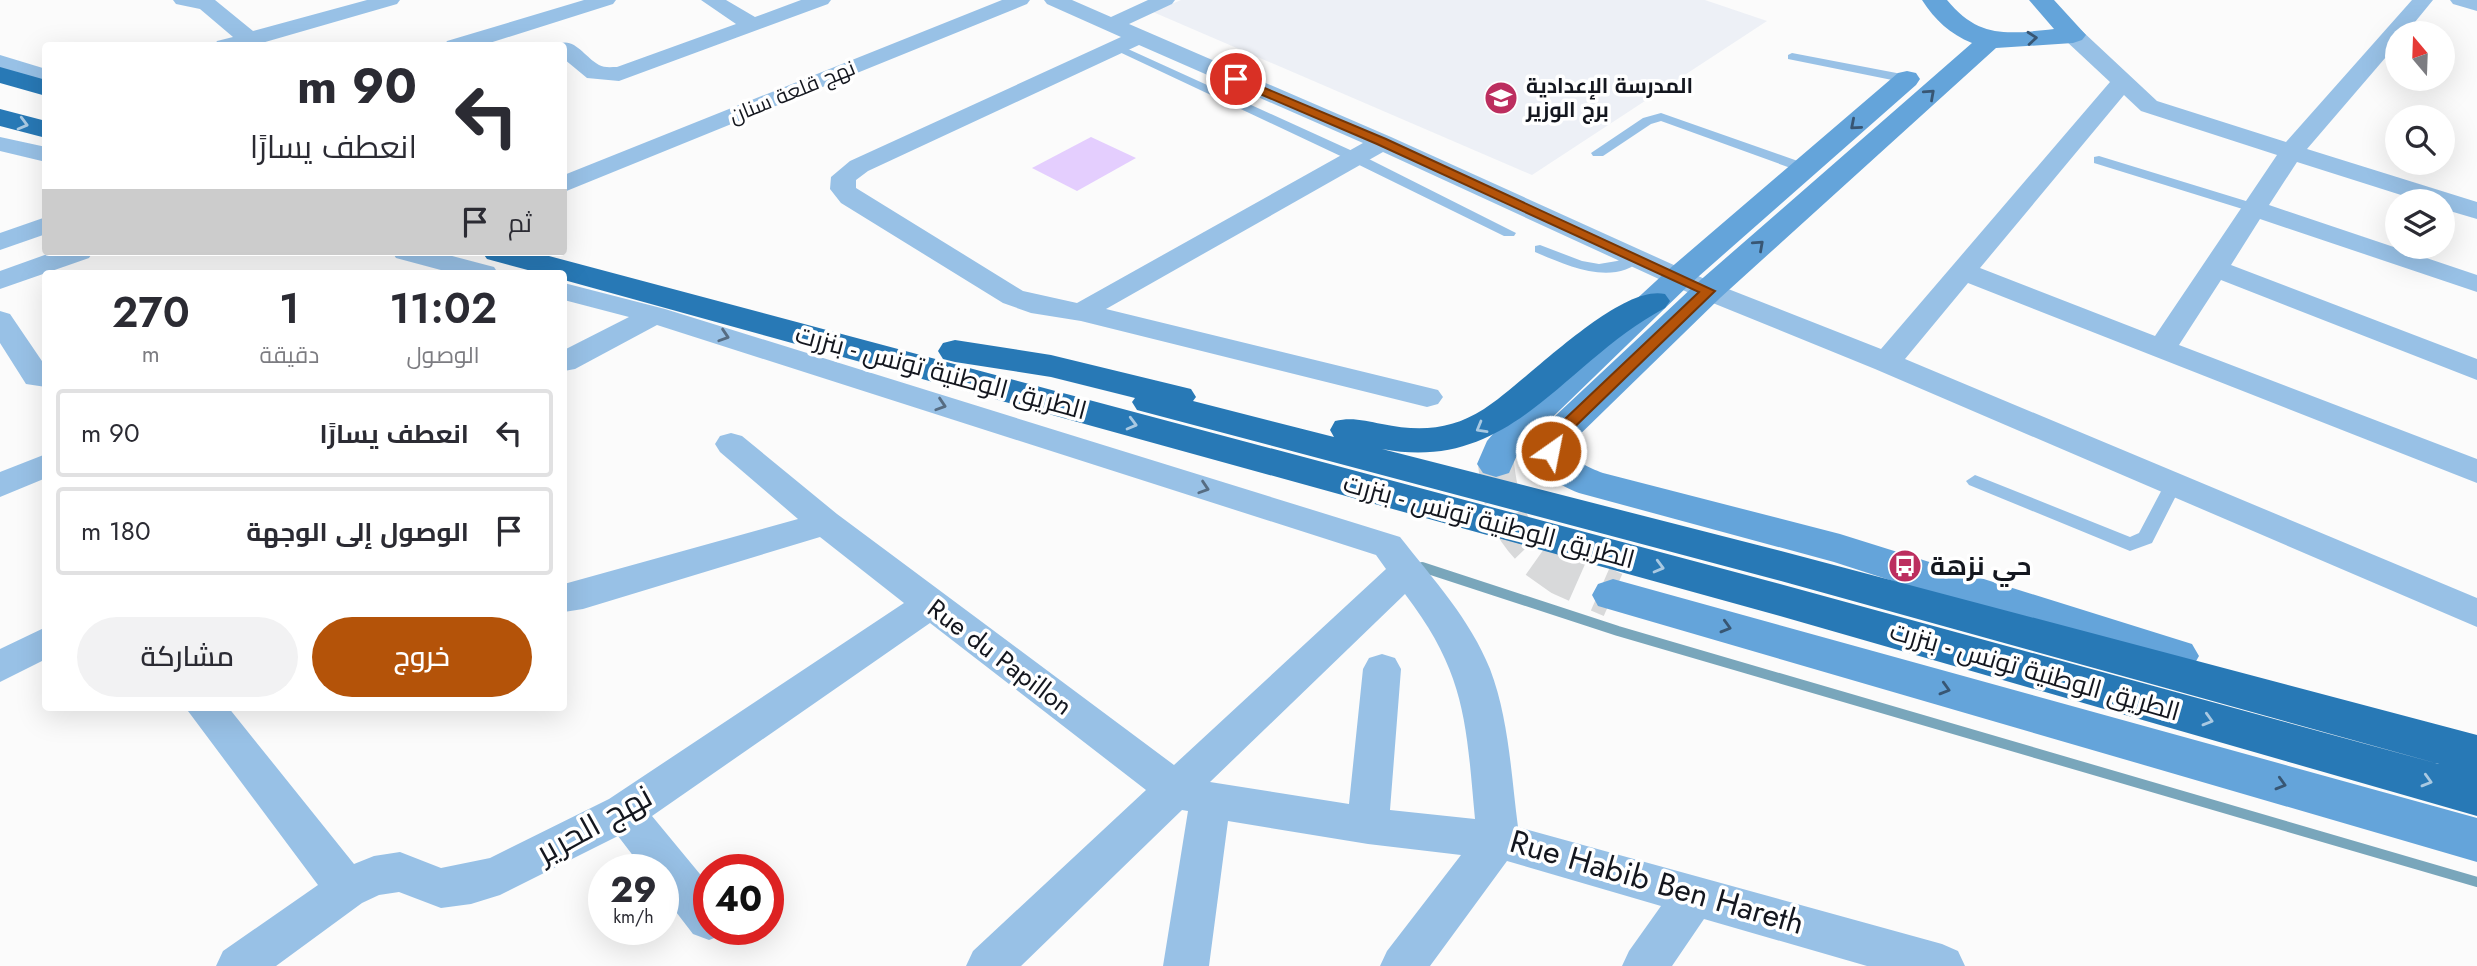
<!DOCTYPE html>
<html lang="ar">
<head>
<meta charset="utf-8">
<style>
  :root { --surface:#fff; --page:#f2f2f3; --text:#2b2b33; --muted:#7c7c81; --line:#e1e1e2; --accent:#b45309 }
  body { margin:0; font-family:Jost,Cairo,sans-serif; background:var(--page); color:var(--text); direction:rtl; height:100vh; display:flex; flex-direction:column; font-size:26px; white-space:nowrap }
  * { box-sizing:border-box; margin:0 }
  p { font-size:23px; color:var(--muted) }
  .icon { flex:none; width:38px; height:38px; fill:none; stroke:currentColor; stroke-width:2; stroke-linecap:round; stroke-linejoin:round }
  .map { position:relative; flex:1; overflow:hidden; direction:ltr }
  .side { position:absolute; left:42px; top:270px; width:525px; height:441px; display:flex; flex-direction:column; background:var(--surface); border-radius:7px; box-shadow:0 7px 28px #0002; direction:rtl }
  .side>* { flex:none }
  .hud { position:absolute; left:42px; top:42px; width:525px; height:214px; border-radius:7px; box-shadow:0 7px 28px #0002; direction:rtl; background:#fff; color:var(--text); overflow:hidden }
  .needle { width:46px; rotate:341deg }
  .controls { position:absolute; left:2385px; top:21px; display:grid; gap:14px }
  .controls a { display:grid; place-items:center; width:70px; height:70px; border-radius:50%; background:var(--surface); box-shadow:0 7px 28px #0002; font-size:35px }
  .speed { position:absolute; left:588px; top:854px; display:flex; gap:14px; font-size:35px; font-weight:700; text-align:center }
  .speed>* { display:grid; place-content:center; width:91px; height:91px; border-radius:50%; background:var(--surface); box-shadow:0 7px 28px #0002; line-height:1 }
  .speed small { font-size:18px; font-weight:400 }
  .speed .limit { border:10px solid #d22; background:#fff; color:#111 }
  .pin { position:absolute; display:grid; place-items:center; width:60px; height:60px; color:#fff; margin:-30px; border:4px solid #fff; border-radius:50%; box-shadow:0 2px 7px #0007 }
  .me { position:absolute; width:77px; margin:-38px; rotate:33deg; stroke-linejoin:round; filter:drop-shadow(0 0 5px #0008) }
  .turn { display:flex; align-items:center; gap:24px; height:147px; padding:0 35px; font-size:32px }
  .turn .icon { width:91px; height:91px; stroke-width:2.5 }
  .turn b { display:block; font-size:49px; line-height:60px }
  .then { display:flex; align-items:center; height:66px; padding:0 35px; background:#0003; gap:14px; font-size:26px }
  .eta { display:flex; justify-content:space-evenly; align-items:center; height:119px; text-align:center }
  .eta b { font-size:42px; font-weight:600; line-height:49px }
  .action { display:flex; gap:14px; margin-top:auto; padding:14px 35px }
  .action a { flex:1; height:80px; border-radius:42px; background:var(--accent); color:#fff; font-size:28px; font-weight:600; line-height:80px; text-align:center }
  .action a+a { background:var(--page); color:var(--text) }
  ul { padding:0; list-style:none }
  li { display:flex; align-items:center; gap:21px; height:88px; margin:0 14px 10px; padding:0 21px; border:4px solid var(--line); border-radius:7px }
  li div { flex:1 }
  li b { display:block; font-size:26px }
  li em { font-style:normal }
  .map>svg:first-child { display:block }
  .built { fill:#edf0f6 }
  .green { fill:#e4cefe }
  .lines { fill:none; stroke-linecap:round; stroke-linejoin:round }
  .stream { stroke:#79a6bb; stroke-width:10 }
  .secondary-tunnel-far1 { stroke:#d8d9da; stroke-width:36; stroke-dasharray:36 18; stroke-linecap:butt }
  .secondary-tunnel { stroke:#d8d9da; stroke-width:46; stroke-dasharray:46 24; stroke-linecap:butt }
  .lane { fill:#98c1e6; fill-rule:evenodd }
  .street { fill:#98c1e6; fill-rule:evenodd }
  .secondary { fill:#64a4da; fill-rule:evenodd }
  .highway { fill:#2879b6; fill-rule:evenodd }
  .oneway { stroke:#385673 }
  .oneway2 { stroke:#a9c9e2 }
  .oneway3 { stroke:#566c82 }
  .route { fill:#b45309; stroke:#753606; stroke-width:2 }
  .labels { text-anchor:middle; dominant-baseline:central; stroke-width:7; stroke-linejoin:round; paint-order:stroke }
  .far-poi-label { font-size:21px; font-weight:bold; fill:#14171f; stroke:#fff; text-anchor:start }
  .far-street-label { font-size:21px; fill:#14171f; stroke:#fff }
  .street-label { font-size:26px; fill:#14171f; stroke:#fff }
  .poi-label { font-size:26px; font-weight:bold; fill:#14171f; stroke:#fff; text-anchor:start }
  .near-street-label { font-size:32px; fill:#14171f; stroke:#fff }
</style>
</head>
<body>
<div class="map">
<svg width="2477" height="966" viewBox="0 0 2477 966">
  <rect width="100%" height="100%" fill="#fbfbfb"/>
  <path class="built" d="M1181,0H1705L1767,21L1532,175L1153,12Z"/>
  <path class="green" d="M1091,137L1136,158L1077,191L1032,168Z"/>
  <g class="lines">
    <path class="stream" d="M1422,567L1618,631L2477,882"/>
    <path class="secondary-tunnel-far1" d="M1496,464C1501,504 1508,532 1541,558"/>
    <path class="secondary-tunnel" d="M1539,556L1563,573L1613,595"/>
    <path class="lane" d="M1117,44L1359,154L1516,233L1514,236H1504L1349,160L1113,49V45Z
      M1792,53L1907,75L1913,79L1907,83L1788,59V55Z
      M1661,113L1809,165L1811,168L1804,172L1799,171L1661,121L1651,124L1603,156H1593L1591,153L1643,118Z
      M2099,156L2259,205L2261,208L2259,211H2249L2094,163V157Z
      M1540,245L1582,261L1599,264L1617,261L1636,254L1643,258C1614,288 1566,265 1535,252V246Z
      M1975,475L2130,537L2139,533L2167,480L2173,478L2182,484L2152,543L2130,551L1969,485L1966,481Z"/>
    <path class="street" d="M173,0H215L253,31L367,0H400L397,4L251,46H214L217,41L233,37L200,9L176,4Z
      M584,0H616L613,4L480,46H444L447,41Z
      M701,0H726L755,17L801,0H831L828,4L619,81L587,78L564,59V46H555C573,34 584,57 599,65C604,68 611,67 617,67L736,24Z
      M1002,0H1030L1027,4L564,192V175Z
      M1044,0H1072L1111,17L1148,0H1175L1172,4L1129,24L1391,137L1718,285L1881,349L2110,82L2065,40L2062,35L2065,30H2081L2157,101L2286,142L2412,0H2433L2406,33H2398V43L2307,149L2477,202V219L2443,209V201H2420L2297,162L2269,205L2477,275V292L2260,219L2231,265L2477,359V380L2221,280L2179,345L2477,459V483L1968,283L1905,359L2477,598V627L1875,369L1698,297L1383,152L1106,309L1438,390L1443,397L1438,404L1427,407L1081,321L1031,313L1003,303L841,203L830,189L831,177L850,161L1121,37L1047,4ZM1139,45L1363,143L1077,303L1023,291L856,188V180L868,171ZM2124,95L2141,111L2277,155L2155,336L1980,268Z
      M2450,0H2477V11L2453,4Z
      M0,55L46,69V83L0,69Z
      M0,137L46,147V162L0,151Z
      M46,217V234L0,250V233Z
      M53,252H93L89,258L0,289V271Z
      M392,252H437L494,267L498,273H452L396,258Z
      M564,283L665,309L1400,537C1433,579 1470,619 1490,669C1509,719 1511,774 1518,827L1942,944L1958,951L1965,966H1867L1704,919L1672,966H1622L1629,951L1661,906L1507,861L1430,966H1380L1387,951L1461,855L1368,844L1228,821L1209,966H1163L1188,811L1182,810L1021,966H966L973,951L1146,790L930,623L652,816L709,885V929H727L725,934L709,940L693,934L663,895V870H644L618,836L500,895L471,904L441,908L399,892L379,895L362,903L276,966H216L223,951L318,885L185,707H228L354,864L374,856L400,852L441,868L490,858L609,799L904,603L820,537L583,609L564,612V584L798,519L720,452L715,444L720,436L731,433L742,436L837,514L1174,765L1386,569L1376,555L657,325L575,369L564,371V350L629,317L564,300ZM1405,594C1466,674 1466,722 1475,819L1390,810L1401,669L1395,658L1382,654L1369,658L1363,669L1349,804L1210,782Z
      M0,311L10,314L46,367V387L26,384L0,343Z
      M46,454V478L0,497V472Z
      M46,627V659L0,682V649Z"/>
    <path class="secondary" d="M1922,0H1947C1979,39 2008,34 2054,29L2029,0H2054L2086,35L2082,40L2073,43L1996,48L1720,298L1569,445C1573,462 1588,467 1603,473L1840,534L2192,644L2199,656L2192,668L2177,673L1834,562L1579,493C1555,484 1536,470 1531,442L1537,433L1696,284L1972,43C1950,34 1935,20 1922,0Z
      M1907,71L1916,73L1920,79L1916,85L1690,284L1530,439L1518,453L1509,473L1496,477L1483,473L1477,464L1487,441L1504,421L1668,270L1898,73Z
      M1613,579L2477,818V862L1598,606L1592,595L1598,584Z"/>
    <path class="highway" d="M0,67L46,80V96L0,83Z
      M0,109L46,121V138L0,126Z
      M482,252H534L1780,584L2439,764L1781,581L1137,410L1132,402L1135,398L1051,377L955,362L943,359L938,351L943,343L955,340L1051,355L1191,389L1196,397L1193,401L1334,437L1330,430L1335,421C1352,417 1365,421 1382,424C1420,432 1451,430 1484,409C1525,383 1619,283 1665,294L1670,301L1665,308C1563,362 1512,474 1382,449L1781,551L2477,735V816L1780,616L564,280V273H539L487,259Z"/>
  </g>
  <defs><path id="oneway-chevron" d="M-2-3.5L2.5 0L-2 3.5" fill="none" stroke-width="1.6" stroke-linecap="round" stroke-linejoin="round" transform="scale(1.75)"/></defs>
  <g class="oneway">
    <use href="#oneway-chevron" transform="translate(2032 38) rotate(-5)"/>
    <use href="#oneway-chevron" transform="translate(1930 94) rotate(-42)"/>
    <use href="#oneway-chevron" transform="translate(1855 125) rotate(139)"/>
    <use href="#oneway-chevron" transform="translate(1759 245) rotate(-42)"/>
    <use href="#oneway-chevron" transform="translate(1726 627) rotate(16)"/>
    <use href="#oneway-chevron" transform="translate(1945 689) rotate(16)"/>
    <use href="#oneway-chevron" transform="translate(2281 784) rotate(16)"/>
  </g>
  <g class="oneway2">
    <use href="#oneway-chevron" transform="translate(23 124) rotate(15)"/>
    <use href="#oneway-chevron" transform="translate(1132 424) rotate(15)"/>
    <use href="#oneway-chevron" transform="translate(1481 428) rotate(150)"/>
    <use href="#oneway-chevron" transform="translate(1659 567) rotate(15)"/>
    <use href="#oneway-chevron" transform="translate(2208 720) rotate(16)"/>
    <use href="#oneway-chevron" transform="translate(2427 781) rotate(16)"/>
  </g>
  <g class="oneway3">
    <use href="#oneway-chevron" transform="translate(724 336) rotate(18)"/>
    <use href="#oneway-chevron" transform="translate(941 405) rotate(18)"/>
    <use href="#oneway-chevron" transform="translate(1204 488) rotate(18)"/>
  </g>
  <path class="route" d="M1236,76L1386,139L1715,291L1558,443L1557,455H1546L1545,438L1699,292L1377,144L1232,82V77Z"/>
  <defs>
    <symbol id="school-disc" viewBox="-11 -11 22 22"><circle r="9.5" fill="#bc2e5f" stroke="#fff"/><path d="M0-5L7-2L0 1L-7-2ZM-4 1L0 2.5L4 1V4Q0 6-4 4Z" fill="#fff"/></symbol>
    <symbol id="bus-disc" viewBox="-11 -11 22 22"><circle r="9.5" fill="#bc2e5f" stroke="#fff"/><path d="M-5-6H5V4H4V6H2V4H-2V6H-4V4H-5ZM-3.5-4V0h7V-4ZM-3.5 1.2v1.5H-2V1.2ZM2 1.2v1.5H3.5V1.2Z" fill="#fff"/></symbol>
  </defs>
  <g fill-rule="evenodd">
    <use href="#school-disc" x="1482" y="79" width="38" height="38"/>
    <use href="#bus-disc" x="1886" y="547" width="38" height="38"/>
  </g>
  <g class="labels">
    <g class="far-poi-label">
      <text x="1526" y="86">المدرسة الإعدادية<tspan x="1526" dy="24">برج الوزير</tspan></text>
    </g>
    <g class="far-street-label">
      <text transform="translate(792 92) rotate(-22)">نهج قلعة سنان</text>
    </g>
    <g class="street-label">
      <text transform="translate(941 372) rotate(15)">الطريق الوطنية تونس - بنزرت</text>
      <text transform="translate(1489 521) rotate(15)">الطريق الوطنية تونس - بنزرت</text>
      <text transform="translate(1000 657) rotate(37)">Rue du Papillon</text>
      <text transform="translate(2035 671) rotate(16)">الطريق الوطنية تونس - بنزرت</text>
    </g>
    <g class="poi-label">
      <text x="1930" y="566">حي نزهة</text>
    </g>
    <g class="near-street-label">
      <text transform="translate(594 824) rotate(-29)">نهج الحرير</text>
      <text transform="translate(1657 882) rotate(16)">Rue Habib Ben Hareth</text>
    </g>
  </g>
</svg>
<div class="controls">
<a><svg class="needle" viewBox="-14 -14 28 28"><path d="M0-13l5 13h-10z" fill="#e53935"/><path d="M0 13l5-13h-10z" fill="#7c7c81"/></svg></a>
<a><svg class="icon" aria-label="search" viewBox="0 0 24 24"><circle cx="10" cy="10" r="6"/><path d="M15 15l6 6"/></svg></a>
<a><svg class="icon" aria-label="layers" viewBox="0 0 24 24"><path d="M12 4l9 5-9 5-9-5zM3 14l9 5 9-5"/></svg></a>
</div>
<div class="speed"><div>29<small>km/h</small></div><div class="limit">40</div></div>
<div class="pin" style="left:1236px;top:79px;background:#d93025"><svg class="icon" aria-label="arrive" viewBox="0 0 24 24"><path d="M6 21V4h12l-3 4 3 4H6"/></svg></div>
<svg class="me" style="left:1551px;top:451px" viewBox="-20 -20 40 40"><circle r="17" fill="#b45309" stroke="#fff" stroke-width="3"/><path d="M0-11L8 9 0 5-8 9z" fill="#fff"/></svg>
<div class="hud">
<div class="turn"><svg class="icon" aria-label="left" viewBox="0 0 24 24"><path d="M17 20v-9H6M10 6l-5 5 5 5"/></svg><div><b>90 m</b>انعطف يسارًا</div></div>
<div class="then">ثم<svg class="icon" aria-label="arrive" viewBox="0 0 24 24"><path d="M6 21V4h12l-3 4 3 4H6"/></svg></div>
</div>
<section class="side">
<div class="eta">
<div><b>11:02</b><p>الوصول</p></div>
<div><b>1</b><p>دقيقة</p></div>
<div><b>270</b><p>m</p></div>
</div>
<ul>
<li><svg class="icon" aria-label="left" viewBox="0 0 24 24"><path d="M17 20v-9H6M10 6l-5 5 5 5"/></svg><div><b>انعطف يسارًا</b></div><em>90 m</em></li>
<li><svg class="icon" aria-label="arrive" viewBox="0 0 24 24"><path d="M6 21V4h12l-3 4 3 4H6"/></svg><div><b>الوصول إلى الوجهة</b></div><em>180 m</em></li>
</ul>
<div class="action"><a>خروج</a><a>مشاركة</a></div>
</section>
</div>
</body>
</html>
